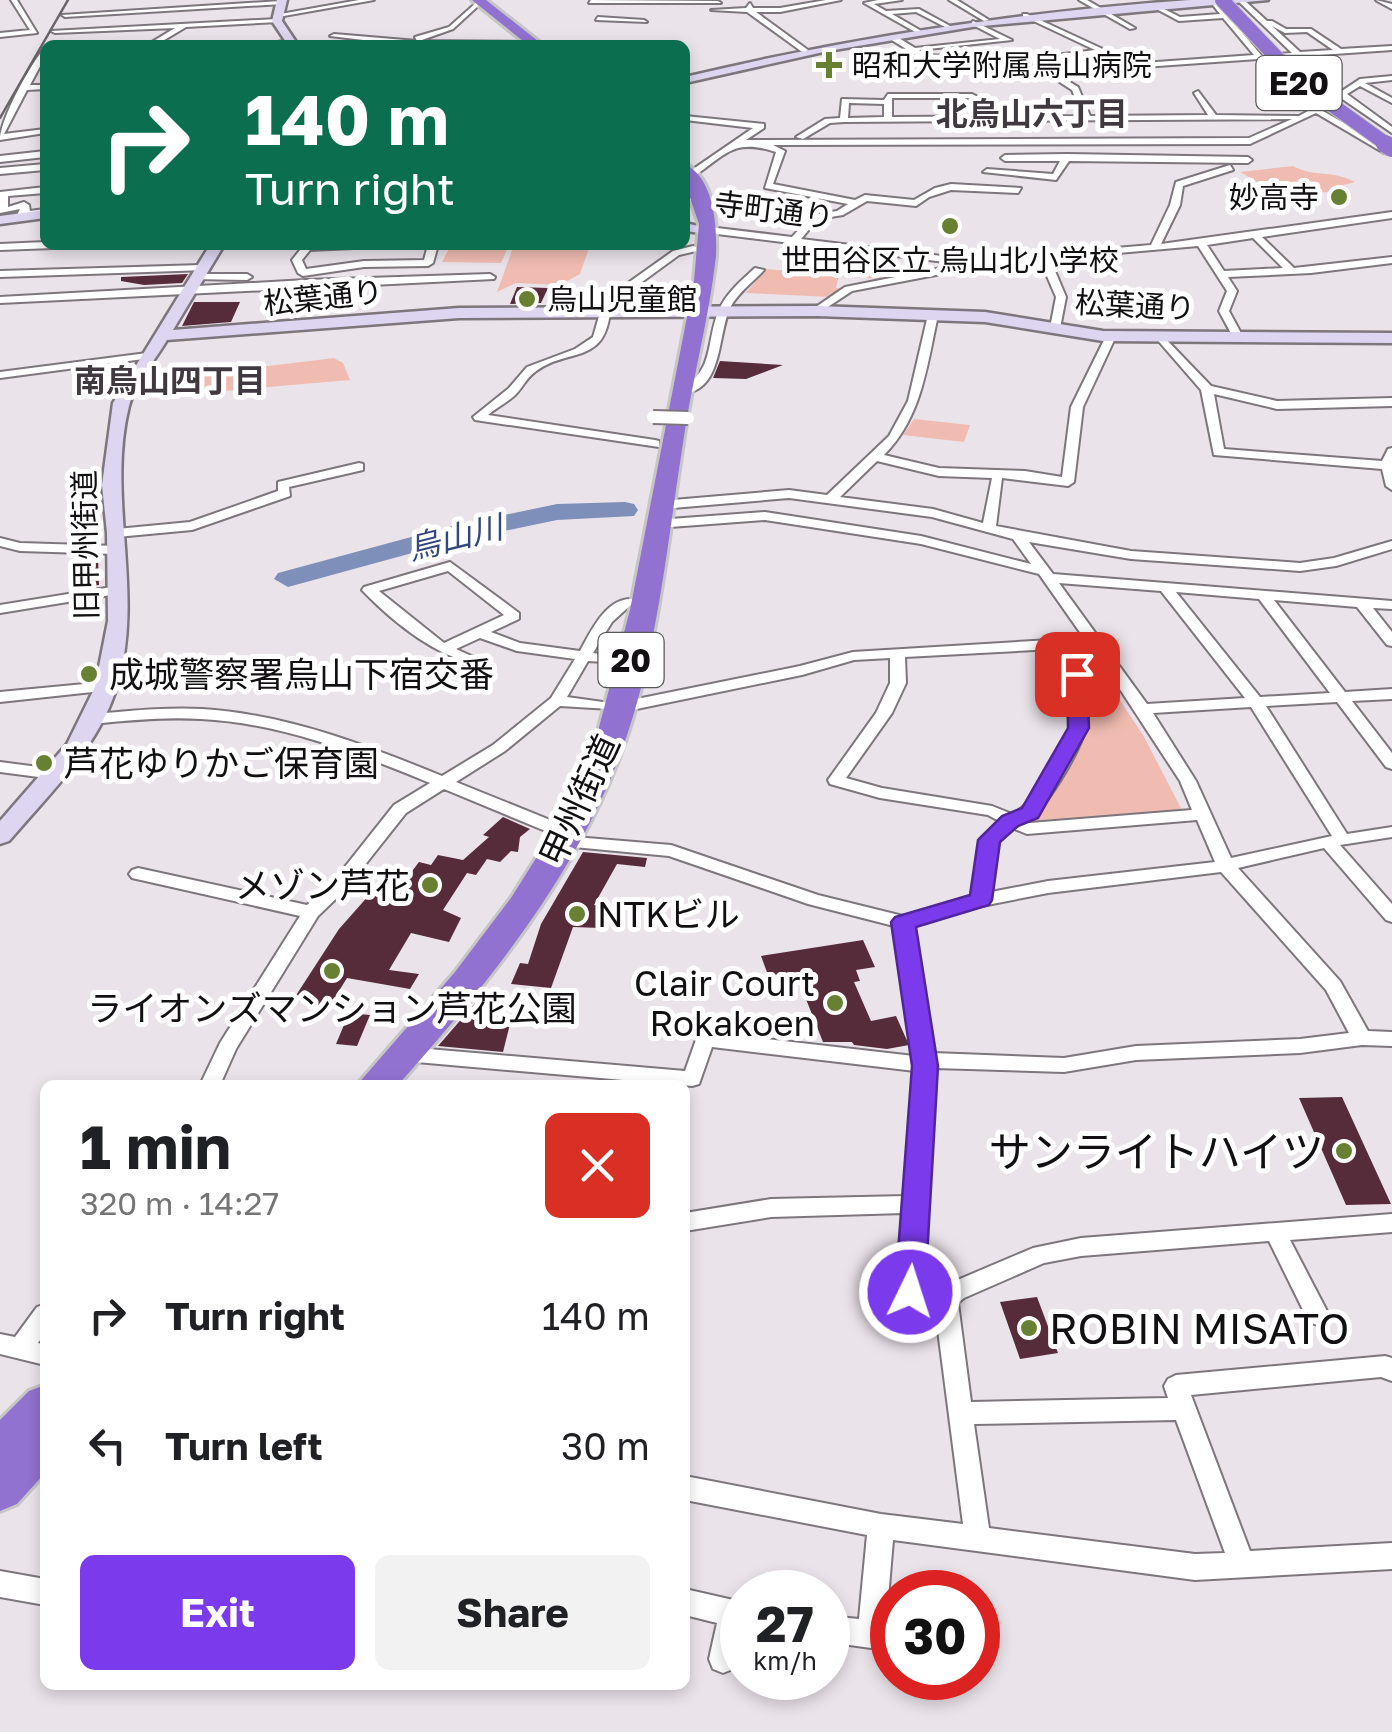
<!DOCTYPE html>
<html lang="en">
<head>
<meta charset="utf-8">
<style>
  :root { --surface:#fff; --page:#f2f2f2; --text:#202124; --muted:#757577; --accent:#7c3aed }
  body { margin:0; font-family:"Golos Text","Noto Sans JP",sans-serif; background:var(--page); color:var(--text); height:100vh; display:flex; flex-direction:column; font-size:38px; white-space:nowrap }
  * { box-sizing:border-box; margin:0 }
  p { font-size:32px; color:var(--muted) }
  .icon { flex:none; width:55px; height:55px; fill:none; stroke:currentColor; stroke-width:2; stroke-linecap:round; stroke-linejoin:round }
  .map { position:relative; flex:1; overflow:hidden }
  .sheet { position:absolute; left:40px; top:1080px; width:650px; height:610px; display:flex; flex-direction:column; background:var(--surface); border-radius:15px; box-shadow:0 5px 15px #0003 }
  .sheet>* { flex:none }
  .hud { position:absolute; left:40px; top:40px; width:650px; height:210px; border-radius:15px; box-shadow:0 5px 15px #0003; background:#0b6e4f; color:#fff; overflow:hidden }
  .speed { position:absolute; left:720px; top:1570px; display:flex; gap:20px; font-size:50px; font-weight:700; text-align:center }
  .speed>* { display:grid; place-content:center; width:130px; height:130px; border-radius:50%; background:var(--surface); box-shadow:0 5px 15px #0003; line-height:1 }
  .speed small { font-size:25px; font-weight:400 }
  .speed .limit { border:15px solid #d22; background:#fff; color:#111 }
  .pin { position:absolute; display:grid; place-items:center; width:85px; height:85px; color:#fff; margin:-42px; border-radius:20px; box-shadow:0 5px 15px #0006 }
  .me { position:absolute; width:110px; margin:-55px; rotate:4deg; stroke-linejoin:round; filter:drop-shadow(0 0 8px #0008) }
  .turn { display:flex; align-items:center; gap:35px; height:210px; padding:0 40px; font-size:45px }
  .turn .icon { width:130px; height:130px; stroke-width:2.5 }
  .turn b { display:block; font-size:70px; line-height:85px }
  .round { display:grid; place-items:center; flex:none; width:105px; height:105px; border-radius:15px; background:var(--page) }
  .head { display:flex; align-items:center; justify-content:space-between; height:170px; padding:0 40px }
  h1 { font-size:60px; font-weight:700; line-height:75px }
  .button { display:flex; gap:20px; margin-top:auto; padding:20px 40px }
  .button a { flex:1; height:115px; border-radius:15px; background:var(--accent); color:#fff; font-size:40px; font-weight:700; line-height:115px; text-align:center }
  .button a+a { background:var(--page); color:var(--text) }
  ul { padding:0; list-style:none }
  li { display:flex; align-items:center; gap:30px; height:130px; padding:0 40px }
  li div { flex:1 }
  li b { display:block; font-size:38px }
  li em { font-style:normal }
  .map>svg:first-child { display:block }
  .green { fill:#f0bcb2 }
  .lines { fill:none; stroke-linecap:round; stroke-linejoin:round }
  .river { fill:#7e90b9; fill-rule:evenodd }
  .building { fill:#562c3a }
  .street-casing { stroke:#7d767c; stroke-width:4 }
  .secondary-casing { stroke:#7d767c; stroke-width:5 }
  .highway-casing { stroke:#c6c6c6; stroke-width:6 }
  .street { fill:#fff; fill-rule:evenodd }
  .secondary { fill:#ded5f1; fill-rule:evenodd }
  .highway { fill:#9172d0; fill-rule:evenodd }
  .rail { stroke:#696468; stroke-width:2.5 }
  .street-bridge-casing { stroke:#7d767c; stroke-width:16; stroke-linecap:butt }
  .highway-bridge-far1-casing { stroke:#c6c6c6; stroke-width:16; stroke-linecap:butt }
  .highway-bridge-casing { stroke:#c6c6c6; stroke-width:20; stroke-linecap:butt }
  .street-bridge { stroke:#fff; stroke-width:12 }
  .highway-bridge-far1 { stroke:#9172d0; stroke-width:14 }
  .highway-bridge { stroke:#9172d0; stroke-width:18 }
  .route { fill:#7c3aed; stroke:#51269a; stroke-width:2.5 }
  .poi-dot { fill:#688032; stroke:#fff; stroke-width:4 }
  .labels { text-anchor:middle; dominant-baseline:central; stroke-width:10; stroke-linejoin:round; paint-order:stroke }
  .far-poi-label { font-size:30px; fill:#121012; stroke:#fff; text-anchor:start }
  .far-street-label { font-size:30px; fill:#121012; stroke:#fff }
  .shield { fill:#fff; stroke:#595859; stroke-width:2.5 }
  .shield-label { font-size:32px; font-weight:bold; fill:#121012 }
  .far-neighbourhood-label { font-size:32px; font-weight:bold; fill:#403a40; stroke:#fff }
  .far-water-label { font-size:32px; font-style:italic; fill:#31477d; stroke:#fff }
  .poi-label { font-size:35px; fill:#121012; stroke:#fff; text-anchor:start }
  .street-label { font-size:35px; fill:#121012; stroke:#fff }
  .near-poi-label { font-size:42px; fill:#121012; stroke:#fff; text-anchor:end }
</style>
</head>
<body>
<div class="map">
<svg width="1392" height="1732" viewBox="0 0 1392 1732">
  <rect width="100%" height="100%" fill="#ebe3ea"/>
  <path class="green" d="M1293,166C1315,178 1331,169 1355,182L1333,188L1336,191L1284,197L1240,172Z
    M451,245H509L501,263L442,262Z
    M514,245H590L580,274L560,285L516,283L497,292Z
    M845,260L888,267L881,279L839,276L836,288L842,289L830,297L746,293L766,269L790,271L798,264L829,268L835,261Z
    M334,358L343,363L350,380L155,397V393L137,394L143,381Z
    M914,419L970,425L964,442L903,435Z
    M1105,678L1143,735L1182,810L1028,826L1057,785L1086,697V682Z"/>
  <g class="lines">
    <path class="river" d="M625,502L634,504L638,510L634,516L557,520L456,541L288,587L274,579L278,573L452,526L557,504Z"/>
  </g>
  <path class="building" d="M188,274L182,283L144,285L121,281V277Z
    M517,287L548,288L541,303L510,304Z
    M194,302H240L231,322L182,326Z
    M720,361L783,365L746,379L713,378Z
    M98,557L99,585L70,589V561Z
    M503,817L530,829L520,837L518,852L511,851L500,862L487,859L476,875L467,873L443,910L461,918L449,942L411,933L389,970L419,974L410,989L347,978L329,1007L293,1000L339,929L370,894L391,899L419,862L431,865L438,855L463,860L489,837L483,835Z
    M583,852L647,858L645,867L617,864L594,905L612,908L601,928L573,927L551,988L511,984L520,963L528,964L541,924Z
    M863,940L875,967L856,970L860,981L854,982L871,1021L896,1016L909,1045L887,1049L854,1045L852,1042H823L798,979L771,983L761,956Z
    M484,993L479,1014L512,1016L503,1052L438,1046Z
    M349,1013L370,1015L357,1046L336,1044Z
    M1342,1097L1391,1204L1346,1205L1299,1098Z
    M1037,1297L1058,1353L1020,1359L1000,1302Z"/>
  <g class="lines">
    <defs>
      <path id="street" d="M11,0H17L37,33L0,37V33L30,30Z
        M359,0H374L278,17L275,15Z
        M591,0L718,1L721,3H589Z
        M826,0H841L780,12H756L808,50L805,54L747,12L711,10L746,8L750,3L753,8H780Z
        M878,0H902L874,4L886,11L919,9L952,27L947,28L916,12L892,14L923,32L917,33L864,3Z
        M949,0H957L989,20L984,21Z
        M1079,0H1087L1135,28L1130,29Z
        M1209,0H1215L1261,55L1292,53L1237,0H1244L1267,21H1272L1286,29H1311L1341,49L1392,46V50L1305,56L1342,91L1360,79L1392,76V80L1365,83L1392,98V103L1360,86L1347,94L1392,127V133L1341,98L1321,110L1390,149V153H1384L1316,113L1250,144L773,145L785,151L773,184L855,200L865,195L914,200L935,188L951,184L1021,188L1018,193L951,190L929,197L916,206L867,201L843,215L818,219L801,239L975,260L1151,245L1170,205L1176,182L1230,165L1233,170L1183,186L1180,205L1161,244L1392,212V218L1262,237L1294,268L1392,257V263L1311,273L1228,277L1237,291L1229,311L1243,337L1242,339H1234L1219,311L1227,291L1198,246L1050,259L1066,297L1060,328L1055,331L1050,328L1056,297L1040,260L965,265L967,267L962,270L852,291L817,314L813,313V309L845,287L961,264L709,233L704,230L709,227L792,237L812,215L837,211L848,204L765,188L776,152C734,138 726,154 692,178H686V174L753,128L685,120V116L764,124V128L746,140L1249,138L1292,119L844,122L830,123L803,139L796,137L825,119L840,118L842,99L884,100L888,94H972L976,96L972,98H892V117L1082,116L1072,90L1041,70L945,71L948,67L1129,64L1254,55L1223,18L1179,21L1149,5L1154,4L1180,17L1220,14ZM1272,26L1285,33L1307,32L1333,50L1300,52ZM1297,57L1336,94L1316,106L1266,59ZM1258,59L1310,110L1299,116L1216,115L1198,91L1194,93L1208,115L1090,116L1078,87L1050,70L1129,68ZM849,103L884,104V117L848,118ZM1253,238L1283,268L1224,271L1207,245Z
        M1376,0L1392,4V9L1377,1Z
        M281,1L283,4L65,17L62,15Z
        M476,3L478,6L453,29L419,41L525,42L528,45H405L330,36L334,34L417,41L415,37L449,27Z
        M1023,14H1027L1107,51L1053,59L1056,55L1095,50L1023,16Z
        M598,17L644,20L647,22L596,20Z
        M277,19L279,22L186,27L156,45H147L175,28L55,33L51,31Z
        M973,21L1012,40L919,50L927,55L968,57L965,61L922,59L887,37L894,35L915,48L1000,39L971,24Z
        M289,40L292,44L260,45Z
        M535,42H605L609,44L532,45Z
        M45,48V57L30,85H45V89L27,90L4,134L45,129V133L0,140C0,120 31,62 45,48Z
        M45,151V157L0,162V156Z
        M1067,154L1248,157L1252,160L1248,163L1069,161L1056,180L983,172L987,169L1053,174L1060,161H1005L1001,158L1005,155Z
        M45,164V170L0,174V168Z
        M45,187V193L8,196V207L24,202L29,205L30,211L45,209V215L16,217L20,209L0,213V192Z
        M685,196L693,197L695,199L685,202Z
        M45,242V245H58L53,248L0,250V244Z
        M304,245H358L353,248L310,250L302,260L306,269L364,261L424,260L428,245H438L433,263L428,266L364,267L303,276L298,273L292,260Z
        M693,246L696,247V251L679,255L605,309L610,312C604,366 567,347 535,372C526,378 522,389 514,396C506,403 496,408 488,415L655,440L659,441V447L475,420L473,417L509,388L527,367L575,349L593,337L600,313L590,314V310L673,251Z
        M202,265L207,268L206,270L0,277V271Z
        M755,268L764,270C753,282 739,292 731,306C716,335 725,395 677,394V390C716,373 705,342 719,310C726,293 742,280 755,268Z
        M196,274H247L252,277L247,280L192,279L191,277Z
        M490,274L495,277L494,279L0,303V297L306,280Z
        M933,312L938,315C927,365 922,417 884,455L939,468L1025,471L1062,477L1071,407L1106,336L1111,333L1116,336L1083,407L1074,482L1068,486L1002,478L996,526L1131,551L1300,563L1334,558L1392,541V549L1336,566L1300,571L1131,559L1029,542L1053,574L1392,601V609L1373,608L1392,632V646L1387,645L1357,607L1274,600L1345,692L1392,689V699L1352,701L1392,753V769L1386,767L1337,702L1266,706L1347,834L1392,827V837L1340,845L1392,904V922L1386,920L1324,848L1238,868L1340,981L1368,1031L1392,1032V1046L1362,1045L1300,1053L1136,1060L1064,1072L935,1068L922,1285L942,1289L948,1284L1033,1248L1081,1238L1392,1214V1232L1290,1240L1329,1315L1325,1322L1317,1325L1309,1322L1269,1241L1081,1256L1044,1263L964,1298L958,1303L971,1402L1168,1398L1164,1386L1168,1379L1176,1375L1385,1356L1392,1358V1381L1381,1377L1191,1395L1250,1551L1392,1543V1569L1195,1580L893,1540L885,1634L881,1644L871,1648L828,1642V1616L859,1619L867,1535L685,1500V1476L881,1514L963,1524L935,1307L902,1299L899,1292L904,1213L771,1217L685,1231V1213L771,1199L906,1196L915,1071L712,1047L699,1084L692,1086L405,1061L398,1059L395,1054L398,1049L405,1047L685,1071L698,1034L705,1032L914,1056L894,926L808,904L669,856L563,846L554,841L563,836L671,845L818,895L903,916L973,896L980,839L999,821L988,815L880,798L830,784L828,780L876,713L890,683V658L854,660L802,675L622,712L614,707L622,702L800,666L853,652L1084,638L1039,574L921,544L765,520L657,528L650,524L657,520L765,512L921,536L1031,564L1013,539L932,517L789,498L661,509L655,505L661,501L789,490L827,495L889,436L908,401L928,315ZM877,461L939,476L992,478L983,523L933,509L840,497ZM1059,583L1161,591L1245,698L1147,704ZM1176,592L1259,599L1330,693L1260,697ZM1090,647L1106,668L1077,669L1069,674C1070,691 1074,714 1069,730C1062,754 1034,805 1012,814L992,806L882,788L846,778L892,713L906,683L905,657ZM1112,677L1180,781L1192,810L1030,823L1025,821C1044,814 1082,748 1086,727C1089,712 1085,693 1085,678ZM1251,707L1332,836L1231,858L1196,781L1153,713ZM1197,820L1215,862L1048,881L991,892L997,841L1012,828L1027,834ZM1221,872L1326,990L1349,1033L1300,1039L1136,1046L1064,1058L933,1053L913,925L982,906L1048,893ZM1176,1420L1225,1553L1195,1554L989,1528L974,1424Z
        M1159,332L1211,386L1277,401L1392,398V406L1277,409L1214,394L1224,449L1382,461L1388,449L1392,448V490L1386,486L1382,469L1214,455L1201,390L1155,337L1154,335Z
        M147,353L153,356L151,358L0,378V372Z
        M359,463L363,464V470L289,487L290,496L192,530L117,537L110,533L117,529L190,522L278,491V482Z
        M0,538L20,543L117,546L124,550L117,554L20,551L0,546Z
        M450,562L519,613V619L491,632L520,643L580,651C591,631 606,598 632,599L634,602L612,622L593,653L621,657V663L588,661L567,697L610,703L613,706L610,709L560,706L505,751L456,782L555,822L557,826L555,830H543L444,789L406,813L345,890L318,916L236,1049L220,1085H200L220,1043L300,916L132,878L129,874L132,870L138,868L307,905L333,882L394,805L430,783C357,753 281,723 201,719C165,717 129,720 93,724L85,719L93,714C129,711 166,707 202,709C285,714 366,745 442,776L493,745L551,698L575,659L517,651L480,638L456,649L478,659L471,663C430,652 391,620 362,590L364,587ZM448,571L504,615L444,643L379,591Z
        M118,586L123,587V593L0,613V605Z
        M106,682L114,687L111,690L0,702V692Z
        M0,762L54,769L62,774L54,779L0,772Z
        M45,1304V1333L38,1343L45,1345V1365L0,1354V1334L15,1337L37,1307Z
        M0,1571L45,1579V1605L0,1597Z
        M685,1589L742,1602V1632L733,1669L723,1673L713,1669L709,1659L717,1623L685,1615Z"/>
      <path id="secondary" d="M277,0H287L282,21L298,45H288L272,21Z
        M1190,0H1268L972,27L828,51L685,83V77C852,37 1019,12 1190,0Z
        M45,210V218L0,224V216Z
        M685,223L716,230L709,234L685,231Z
        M210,245H224L173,330L459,308L817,306L985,312L1103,331L1392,333V343L1103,341L985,322L817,316L459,318L167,340C155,360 135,384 129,406C106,498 145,594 117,686C99,747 49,794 9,841L0,844V821L67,744L95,687L108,621L107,533L102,485L113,403Z"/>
      <path id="highway" d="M472,0H486L543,45H528Z
        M685,164C715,179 717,227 716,256C709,319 692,380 683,443C667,544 658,649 623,747C577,875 487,985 398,1085H357L455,972L511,898L555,828L594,746L630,610L694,281L699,224L685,183Z
        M45,1385V1473L17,1504L0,1511V1420L29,1391Z"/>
    </defs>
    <use href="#street" class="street-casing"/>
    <use href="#secondary" class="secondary-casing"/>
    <use href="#highway" class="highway-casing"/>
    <use href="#street" class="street"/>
    <use href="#secondary" class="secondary"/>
    <use href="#highway" class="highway"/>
    <path class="rail" d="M0,118L68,0"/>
    <defs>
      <path id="street-bridge" d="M653,417L688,418"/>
      <path id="highway-bridge-far1" d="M1222,0L1300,82L1389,146"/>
      <path id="highway-bridge" d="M1385,144L1392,148"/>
    </defs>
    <use href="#street-bridge" class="street-bridge-casing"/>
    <use href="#highway-bridge-far1" class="highway-bridge-far1-casing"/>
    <use href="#highway-bridge" class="highway-bridge-casing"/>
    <use href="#street-bridge" class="street-bridge"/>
    <use href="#highway-bridge-far1" class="highway-bridge-far1"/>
    <use href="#highway-bridge" class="highway-bridge"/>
  </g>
  <path class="route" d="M1077,668L1087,674L1089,728L1038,818L1018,826L1000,842L992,900L989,905L916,927L938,1066L925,1292L920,1301L910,1304L900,1301L895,1292L912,1066L891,922L895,917L970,895L978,840L1002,816L1022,808L1068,728L1067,674Z"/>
  <g class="poi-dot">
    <path d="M824 50h10v10h10v10h-10v10h-10v-10h-10v-10h10z"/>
    <circle cx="1339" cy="197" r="10"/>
    <circle cx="950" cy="226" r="10"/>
    <circle cx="527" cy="299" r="10"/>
    <circle cx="89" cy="674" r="10"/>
    <circle cx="44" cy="763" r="10"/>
    <circle cx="430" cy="885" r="10"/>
    <circle cx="577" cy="914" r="10"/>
    <circle cx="332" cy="971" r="10"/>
    <circle cx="835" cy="1003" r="10"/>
    <circle cx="1344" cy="1151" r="10"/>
    <circle cx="1029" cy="1328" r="10"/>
  </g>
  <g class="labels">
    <g class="far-poi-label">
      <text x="852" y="65">昭和大学附属烏山病院</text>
      <text x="1319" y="197" text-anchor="end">妙高寺</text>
      <text x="950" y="260" text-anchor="middle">世田谷区立 烏山北小学校</text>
      <text x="547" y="299">烏山児童館</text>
    </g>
    <g class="far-street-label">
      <text transform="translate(774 210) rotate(7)">寺町通り</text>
      <text transform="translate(323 297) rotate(-6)">松葉通り</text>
      <text transform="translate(1135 305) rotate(3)">松葉通り</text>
      <text transform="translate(85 545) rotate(-91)">旧甲州街道</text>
    </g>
    <g class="shield">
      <rect x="1256.5" y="56" width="85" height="54" rx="8"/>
      <rect x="598.5" y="633" width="65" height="54" rx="8"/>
    </g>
    <g class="shield-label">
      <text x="1299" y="83">E20</text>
      <text x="631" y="660">20</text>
    </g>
    <g class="far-neighbourhood-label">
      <text x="1032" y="113">北烏山六丁目</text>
      <text x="170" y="380">南烏山四丁目</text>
    </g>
    <g class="far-water-label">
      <text transform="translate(455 537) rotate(-14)">烏山川</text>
    </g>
    <g class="poi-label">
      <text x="109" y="674">成城警察署烏山下宿交番</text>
      <text x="64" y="763">芦花ゆりかご保育園</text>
      <text x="410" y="885" text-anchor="end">メゾン芦花</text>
      <text x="597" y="914">NTKビル</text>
      <text x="815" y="983" text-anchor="end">Clair Court<tspan x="815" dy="40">Rokakoen</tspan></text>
      <text x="332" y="1008" text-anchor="middle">ライオンズマンション芦花公園</text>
    </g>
    <g class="street-label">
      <text transform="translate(579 800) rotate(-65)">甲州街道</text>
    </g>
    <g class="near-poi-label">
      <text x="1324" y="1151">サンライトハイツ</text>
      <text x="1049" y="1328" text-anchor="start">ROBIN MISATO</text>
    </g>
  </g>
</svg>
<div class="speed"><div>27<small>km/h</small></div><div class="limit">30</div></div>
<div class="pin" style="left:1077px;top:674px;background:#d93025"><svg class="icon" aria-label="arrive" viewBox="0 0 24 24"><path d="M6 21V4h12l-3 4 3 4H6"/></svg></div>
<svg class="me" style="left:910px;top:1292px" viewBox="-20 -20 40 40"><circle r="17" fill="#7c3aed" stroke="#fff" stroke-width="3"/><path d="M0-11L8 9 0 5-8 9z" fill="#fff"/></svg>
<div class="hud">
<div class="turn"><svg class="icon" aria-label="right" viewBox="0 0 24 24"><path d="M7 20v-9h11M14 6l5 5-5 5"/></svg><div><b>140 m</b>Turn right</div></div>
</div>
<section class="sheet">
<div class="head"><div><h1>1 min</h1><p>320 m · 14:27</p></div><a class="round" style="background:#d93025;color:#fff"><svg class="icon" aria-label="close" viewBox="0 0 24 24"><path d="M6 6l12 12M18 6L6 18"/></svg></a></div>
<ul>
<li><svg class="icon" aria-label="right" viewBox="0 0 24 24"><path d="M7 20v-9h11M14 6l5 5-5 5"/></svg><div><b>Turn right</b></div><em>140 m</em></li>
<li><svg class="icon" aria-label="left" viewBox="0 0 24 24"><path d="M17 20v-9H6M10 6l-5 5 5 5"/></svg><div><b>Turn left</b></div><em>30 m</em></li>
</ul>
<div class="button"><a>Exit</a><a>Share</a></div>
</section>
</div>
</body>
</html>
